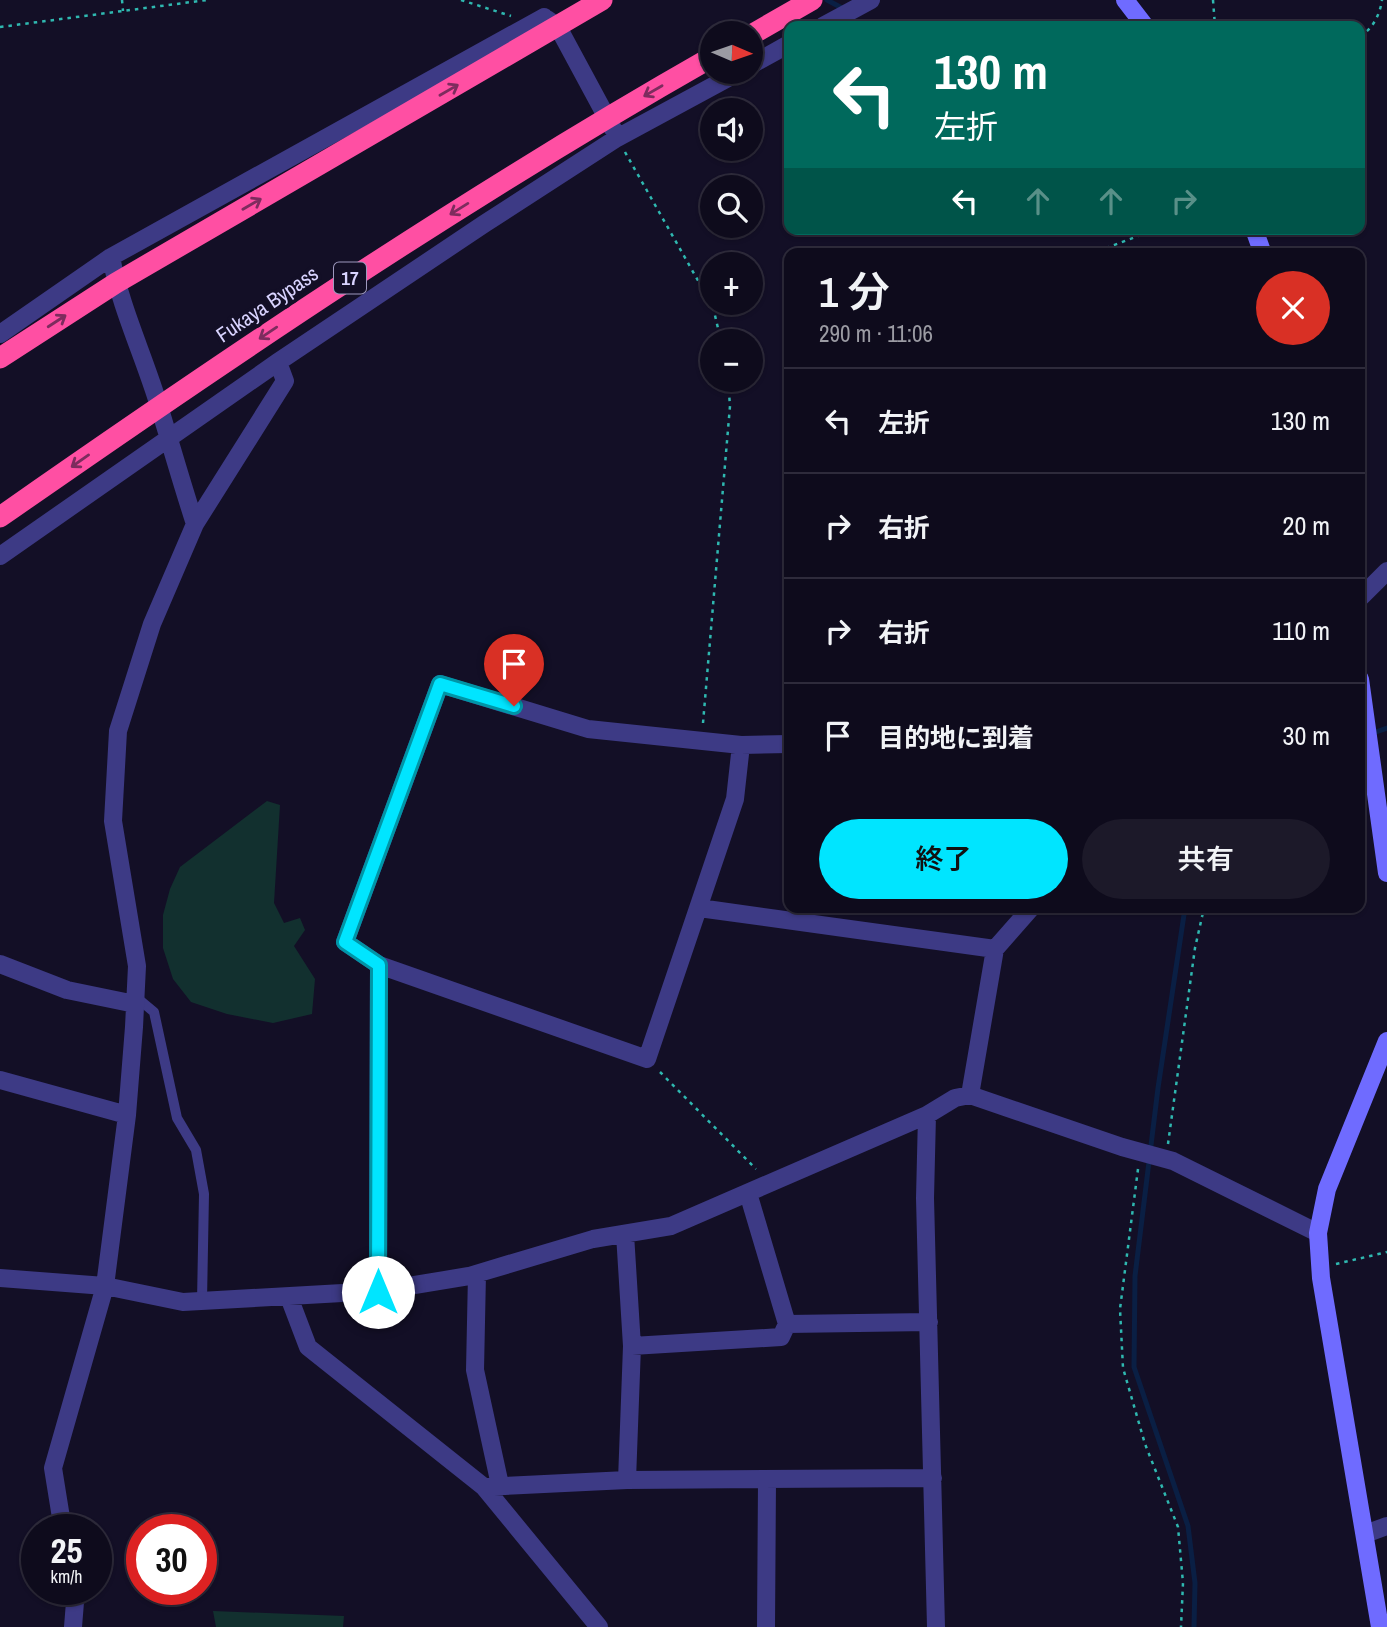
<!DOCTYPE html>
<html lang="ja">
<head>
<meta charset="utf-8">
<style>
  :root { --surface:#0e0b1c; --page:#1c1929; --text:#f1f3f6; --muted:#9b9ba3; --line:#2e2b3b; --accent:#00e5ff }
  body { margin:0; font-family:"Archivo Narrow","Noto Sans JP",sans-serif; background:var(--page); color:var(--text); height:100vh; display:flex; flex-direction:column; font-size:26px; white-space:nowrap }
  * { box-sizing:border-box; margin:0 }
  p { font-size:23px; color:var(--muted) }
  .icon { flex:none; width:38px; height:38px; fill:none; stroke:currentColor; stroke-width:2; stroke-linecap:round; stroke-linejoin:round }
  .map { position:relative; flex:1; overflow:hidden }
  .drawer { position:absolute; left:784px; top:248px; width:581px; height:665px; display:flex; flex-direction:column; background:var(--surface); border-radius:14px; box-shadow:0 2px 5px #0004,0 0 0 2px var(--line) }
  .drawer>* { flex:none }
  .guide { position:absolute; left:784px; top:21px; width:581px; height:214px; border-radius:14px; box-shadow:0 2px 5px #0004,0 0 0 2px var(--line); background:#00695c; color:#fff; overflow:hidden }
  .needle { width:46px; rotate:92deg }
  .tools { position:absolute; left:700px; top:21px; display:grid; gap:14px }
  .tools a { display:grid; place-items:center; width:63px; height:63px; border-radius:50%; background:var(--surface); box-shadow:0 2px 5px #0004,0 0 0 2px var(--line); font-size:35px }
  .speed { position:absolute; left:21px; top:1514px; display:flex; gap:14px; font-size:35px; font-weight:700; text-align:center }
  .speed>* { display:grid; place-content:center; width:91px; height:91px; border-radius:50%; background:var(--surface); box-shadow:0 2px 5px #0004,0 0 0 2px var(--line); line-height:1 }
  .speed small { font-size:18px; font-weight:400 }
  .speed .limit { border:10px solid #d22; background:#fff; color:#111 }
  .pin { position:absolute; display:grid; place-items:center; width:60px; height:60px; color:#fff; margin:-72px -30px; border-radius:50% 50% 50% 0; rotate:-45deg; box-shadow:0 0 7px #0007 }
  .pin .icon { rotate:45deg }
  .me { position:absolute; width:77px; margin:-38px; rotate:0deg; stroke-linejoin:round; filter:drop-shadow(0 0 5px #0008) }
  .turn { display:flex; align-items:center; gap:24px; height:147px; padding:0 35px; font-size:32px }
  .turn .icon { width:91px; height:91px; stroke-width:2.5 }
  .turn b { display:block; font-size:49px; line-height:60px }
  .lanes { display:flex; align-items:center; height:66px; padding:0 35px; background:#0003; justify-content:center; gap:35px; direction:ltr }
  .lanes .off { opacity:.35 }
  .round { display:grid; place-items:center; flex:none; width:74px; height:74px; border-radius:37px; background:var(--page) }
  .headline { display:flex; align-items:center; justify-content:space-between; height:119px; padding:0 35px }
  h1 { font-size:42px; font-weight:600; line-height:52px }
  .button { display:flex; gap:14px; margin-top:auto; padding:14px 35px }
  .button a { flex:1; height:80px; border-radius:42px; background:var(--accent); color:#111; font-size:28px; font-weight:600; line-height:80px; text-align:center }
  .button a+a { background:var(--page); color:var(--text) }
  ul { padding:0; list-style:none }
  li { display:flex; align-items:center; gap:21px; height:105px; padding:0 35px; border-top:2px solid var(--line) }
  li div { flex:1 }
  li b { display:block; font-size:26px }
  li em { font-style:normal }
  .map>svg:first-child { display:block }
  .green { fill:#12302f }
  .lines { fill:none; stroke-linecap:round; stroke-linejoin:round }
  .stream { stroke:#0a1f44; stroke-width:5 }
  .path { stroke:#2fb8b0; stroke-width:2.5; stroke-dasharray:3.5 5; stroke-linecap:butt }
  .lane { stroke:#3d3a85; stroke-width:10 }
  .street { stroke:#3d3a85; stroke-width:18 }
  .secondary { stroke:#6f6bff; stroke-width:18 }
  .highway { stroke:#ff4fa3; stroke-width:21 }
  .oneway { stroke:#7d2c5e }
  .route-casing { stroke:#0095a6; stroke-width:18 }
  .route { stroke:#00e5ff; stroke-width:12 }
  .labels { text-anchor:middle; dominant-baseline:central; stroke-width:7; stroke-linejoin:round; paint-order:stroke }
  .shield { fill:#130f26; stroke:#9e99be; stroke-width:2 }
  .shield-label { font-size:19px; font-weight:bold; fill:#d9d4ff }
  .street-label { font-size:21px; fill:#d9d4ff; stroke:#130f26 }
</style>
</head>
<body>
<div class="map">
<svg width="1387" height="1627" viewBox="0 0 1387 1627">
  <rect width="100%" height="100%" fill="#130f26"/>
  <path class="green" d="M267,801L280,805L274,903L284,923L300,918L305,930L294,946L315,979L312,1014L273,1023L227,1014L191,1002L173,979L163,948V915L170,889L180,867Z
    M213,1611L344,1616L343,1627H216Z"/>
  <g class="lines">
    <path class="stream" d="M827,0L842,8
      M1370,734L1387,728
      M1185,908L1158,1088L1135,1276L1134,1367L1188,1526L1195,1583L1194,1627"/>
    <path class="path" d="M122,0L123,11
      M461,0L511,16
      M1213,0L1215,26
      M0,27L207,0
      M1360,36C1373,29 1380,14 1382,0
      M625,152L713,307L721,341
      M1090,254L1157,229
      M703,723L730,406L728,380
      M660,1072L756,1169
      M1168,1144L1195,948L1204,908
      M1138,1169L1120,1309L1123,1368L1145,1444L1178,1527L1183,1583L1181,1627
      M1336,1264L1387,1252"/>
    <path class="lane" d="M136,997L154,1012L177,1118L196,1150L204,1194L202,1301"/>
    <path class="street" d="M547,19L558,27L613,129
      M823,26L871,0
      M751,65L789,44
      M111,257C121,309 144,356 159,406C171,445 182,484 195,524
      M0,334L111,257L544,17
      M0,556L278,362L484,224L617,138L739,72
      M1360,598L1387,571
      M741,745L735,799L647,1059L379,965L345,942L440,684L588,729L741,745L789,744
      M699,908L995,949
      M0,964L67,990L135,1004
      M0,1080L127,1115
      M970,1095L995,949L1031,908
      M927,1115L925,1198L936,1627
      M748,1193L787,1324
      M625,1234L632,1346L627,1480
      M477,1274L475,1370L500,1485
      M0,1278L105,1286L183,1302L378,1291L469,1276L593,1239L671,1226L927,1115L955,1098L970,1095L1122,1147L1173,1161L1318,1233
      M378,1291L379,965
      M289,1297L308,1347L484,1487L599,1627
      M632,1346L781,1337L787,1324L929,1322
      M484,1487L627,1480L933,1478
      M63,1530L53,1468L105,1286L127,1115L134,1027L137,966L113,821L118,731L152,624L195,524L285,381L278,362
      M1365,1534L1387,1526
      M73,1627L75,1602L73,1589
      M766,1627L767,1481"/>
    <path class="secondary" d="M1125,0L1145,26
      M1254,229L1263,254
      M1360,679L1387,873
      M1380,1627L1321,1278L1318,1233L1327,1189L1387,1041"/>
    <path class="highway" d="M751,35L812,0
      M0,358L116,283L602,0
      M0,517C232,355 466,197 712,57"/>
  </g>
  <defs><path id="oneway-shaft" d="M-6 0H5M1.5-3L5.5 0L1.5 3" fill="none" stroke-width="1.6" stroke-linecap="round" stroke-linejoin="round" transform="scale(1.75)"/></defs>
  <g class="oneway">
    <use href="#oneway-shaft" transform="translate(449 90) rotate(-30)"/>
    <use href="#oneway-shaft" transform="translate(653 91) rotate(150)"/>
    <use href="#oneway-shaft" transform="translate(252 204) rotate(-30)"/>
    <use href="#oneway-shaft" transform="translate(459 209) rotate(148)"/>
    <use href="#oneway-shaft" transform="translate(57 321) rotate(-33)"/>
    <use href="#oneway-shaft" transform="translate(268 333) rotate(146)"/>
    <use href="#oneway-shaft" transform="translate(80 461) rotate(145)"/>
  </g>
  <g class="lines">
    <defs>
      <path id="route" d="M378,1292L379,965L345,942L440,684L514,706"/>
    </defs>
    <use href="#route" class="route-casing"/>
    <use href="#route" class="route"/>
  </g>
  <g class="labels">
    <rect class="shield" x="334" y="262.5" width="32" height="31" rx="5"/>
    <g class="shield-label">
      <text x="350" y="278">17</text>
    </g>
    <g class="street-label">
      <text transform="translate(267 304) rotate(-34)">Fukaya Bypass</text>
    </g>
  </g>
</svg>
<div class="tools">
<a><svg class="needle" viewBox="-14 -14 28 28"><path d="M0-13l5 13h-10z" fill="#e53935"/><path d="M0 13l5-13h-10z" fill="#9b9ba3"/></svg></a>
<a><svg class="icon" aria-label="sound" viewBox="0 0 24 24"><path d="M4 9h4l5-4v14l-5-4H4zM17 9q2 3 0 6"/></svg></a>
<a><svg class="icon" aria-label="search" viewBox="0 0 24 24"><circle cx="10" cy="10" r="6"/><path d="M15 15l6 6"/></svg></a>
<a>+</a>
<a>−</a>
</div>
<div class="speed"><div>25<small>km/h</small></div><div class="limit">30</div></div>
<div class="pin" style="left:514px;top:706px;background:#d93025"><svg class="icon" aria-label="arrive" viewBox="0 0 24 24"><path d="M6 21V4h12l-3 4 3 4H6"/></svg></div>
<svg class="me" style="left:378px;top:1292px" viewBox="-20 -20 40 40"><circle r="19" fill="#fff"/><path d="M0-13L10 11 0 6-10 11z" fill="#00e5ff"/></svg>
<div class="guide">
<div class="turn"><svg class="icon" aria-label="left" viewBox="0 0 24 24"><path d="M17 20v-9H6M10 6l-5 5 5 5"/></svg><div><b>130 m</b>左折</div></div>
<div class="lanes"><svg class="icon" aria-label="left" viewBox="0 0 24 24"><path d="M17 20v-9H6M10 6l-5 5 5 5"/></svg><svg class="icon off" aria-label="ahead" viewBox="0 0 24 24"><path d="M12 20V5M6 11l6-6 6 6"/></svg><svg class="icon off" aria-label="ahead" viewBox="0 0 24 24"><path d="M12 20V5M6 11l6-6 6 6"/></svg><svg class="icon off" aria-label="right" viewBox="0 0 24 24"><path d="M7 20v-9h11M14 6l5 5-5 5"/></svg></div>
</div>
<section class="drawer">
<div class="headline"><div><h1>1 分</h1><p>290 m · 11:06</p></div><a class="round" style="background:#d93025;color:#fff"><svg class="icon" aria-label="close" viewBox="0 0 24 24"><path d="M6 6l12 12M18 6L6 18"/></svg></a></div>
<ul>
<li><svg class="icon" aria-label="left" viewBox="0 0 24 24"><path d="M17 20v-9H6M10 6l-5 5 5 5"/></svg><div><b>左折</b></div><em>130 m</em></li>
<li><svg class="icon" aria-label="right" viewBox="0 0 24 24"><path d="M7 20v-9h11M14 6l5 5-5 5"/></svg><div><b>右折</b></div><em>20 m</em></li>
<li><svg class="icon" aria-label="right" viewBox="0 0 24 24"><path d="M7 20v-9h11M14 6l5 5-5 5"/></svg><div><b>右折</b></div><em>110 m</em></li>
<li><svg class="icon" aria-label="arrive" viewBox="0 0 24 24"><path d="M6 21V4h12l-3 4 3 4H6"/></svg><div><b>目的地に到着</b></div><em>30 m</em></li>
</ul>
<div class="button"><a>終了</a><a>共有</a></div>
</section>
</div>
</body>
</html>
